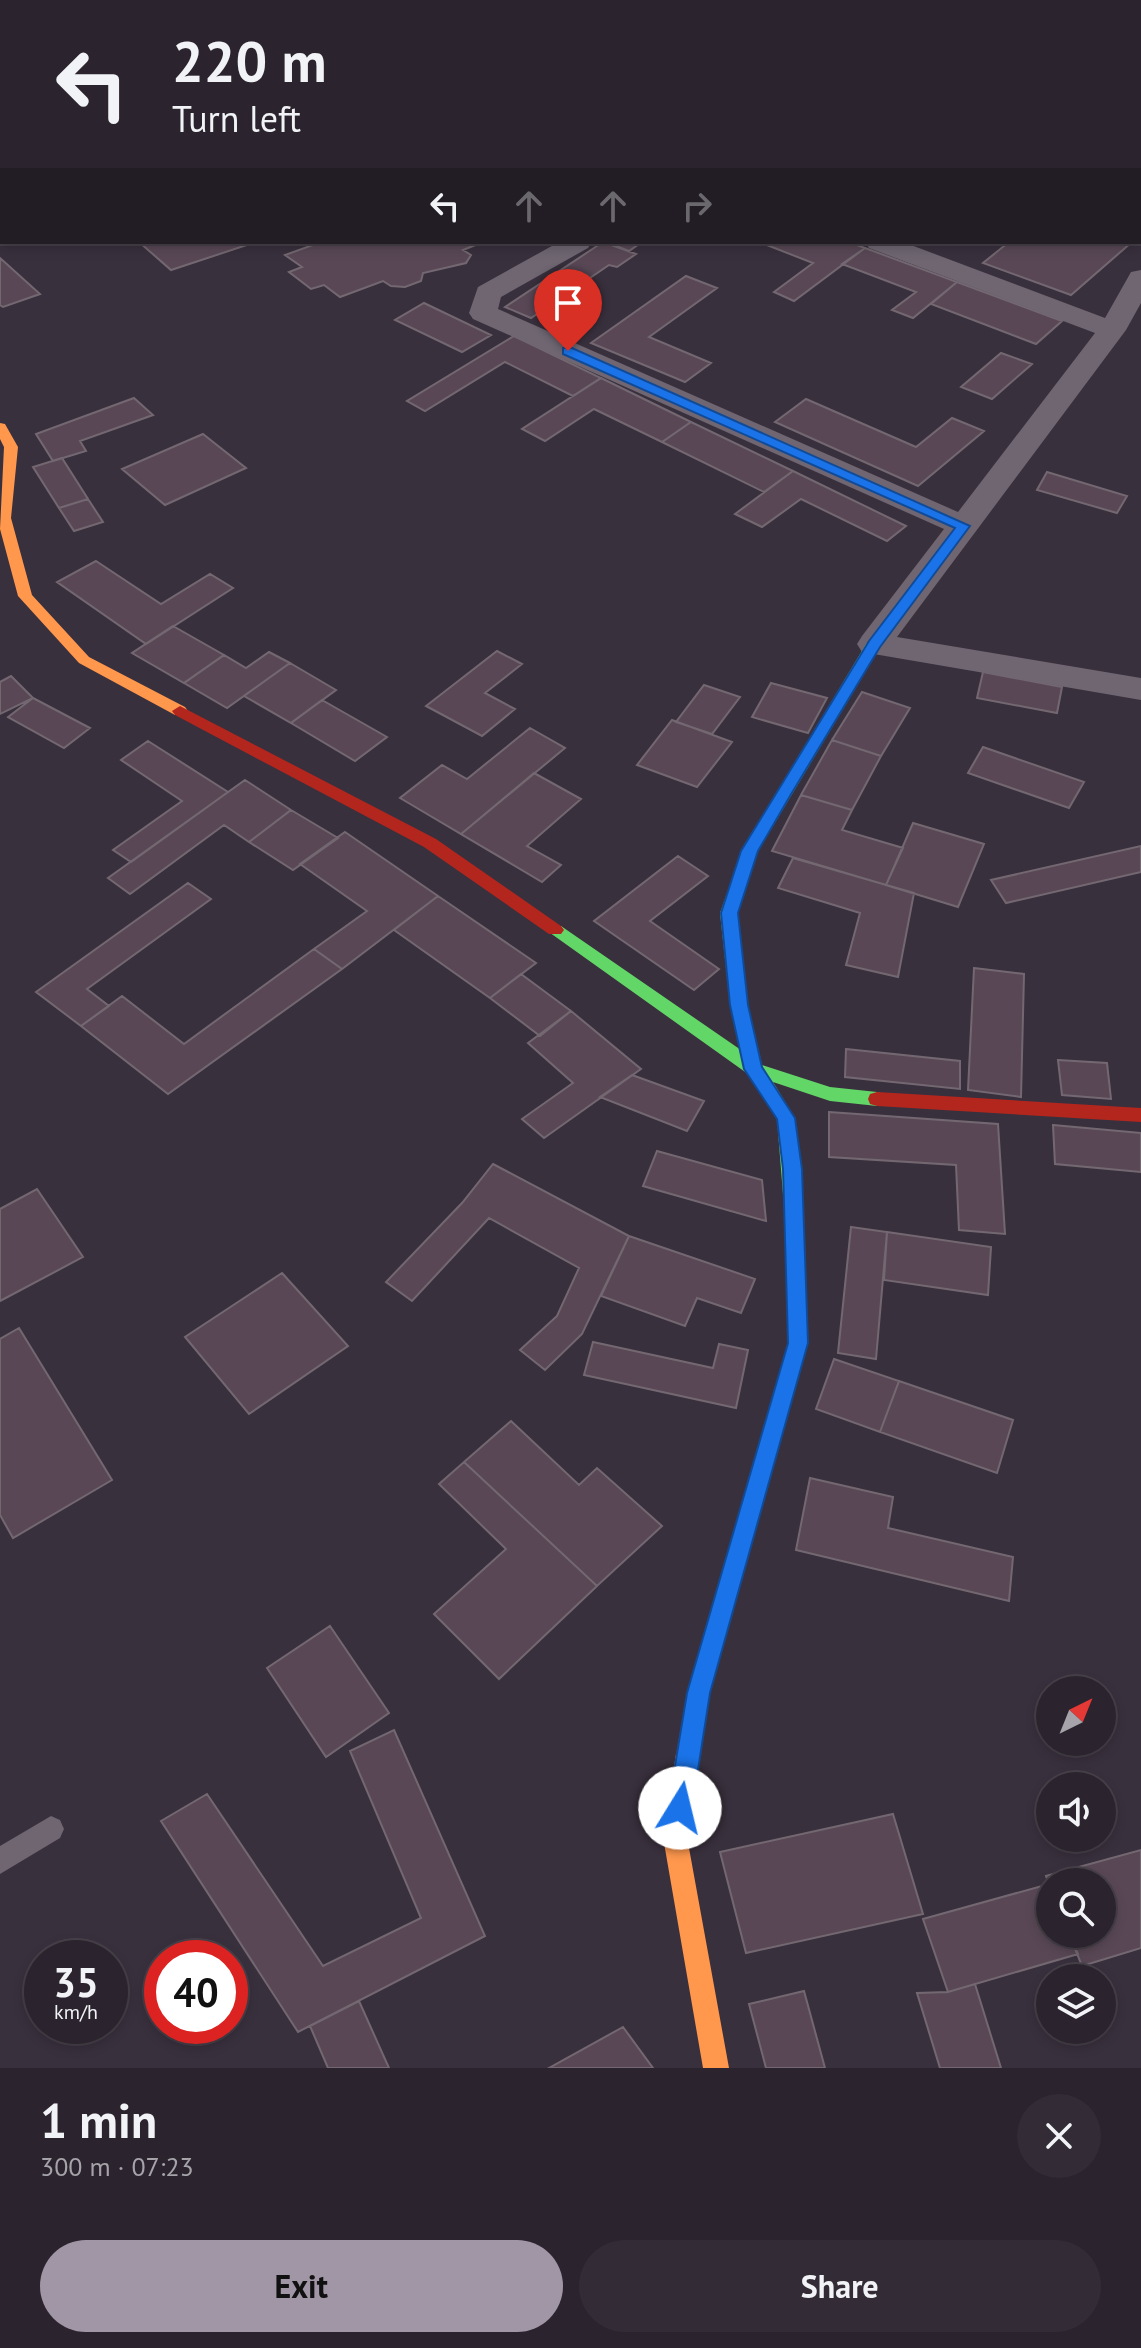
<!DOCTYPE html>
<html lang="en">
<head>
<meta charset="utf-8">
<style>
  :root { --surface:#2b242e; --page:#332c36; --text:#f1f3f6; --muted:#a6a4aa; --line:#47414a; --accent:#a196a5 }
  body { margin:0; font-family:"PT Sans",sans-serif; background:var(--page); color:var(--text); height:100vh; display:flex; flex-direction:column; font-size:30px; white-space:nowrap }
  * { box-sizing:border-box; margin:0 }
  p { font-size:26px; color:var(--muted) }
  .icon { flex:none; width:44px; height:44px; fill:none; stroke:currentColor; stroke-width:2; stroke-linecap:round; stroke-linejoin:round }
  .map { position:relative; height:2068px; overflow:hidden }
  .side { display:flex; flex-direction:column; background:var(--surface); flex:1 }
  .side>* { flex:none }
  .hud { position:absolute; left:0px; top:0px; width:1142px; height:244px; box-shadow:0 4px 12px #0003,0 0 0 2px var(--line); background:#2b242e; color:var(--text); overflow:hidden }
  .needle { width:52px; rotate:43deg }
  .controls { position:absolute; left:1036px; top:1676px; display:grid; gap:16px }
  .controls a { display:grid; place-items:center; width:80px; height:80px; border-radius:50%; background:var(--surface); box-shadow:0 4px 12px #0003,0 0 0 2px var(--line); font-size:40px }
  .speed { position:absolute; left:24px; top:1940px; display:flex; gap:16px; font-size:40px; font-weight:700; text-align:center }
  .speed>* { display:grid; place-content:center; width:104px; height:104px; border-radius:50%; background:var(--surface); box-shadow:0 4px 12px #0003,0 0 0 2px var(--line); line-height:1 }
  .speed small { font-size:20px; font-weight:400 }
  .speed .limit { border:12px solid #d22; background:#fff; color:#111 }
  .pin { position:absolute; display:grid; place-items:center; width:68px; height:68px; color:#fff; margin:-82px -34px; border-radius:50% 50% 50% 0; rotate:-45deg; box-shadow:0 0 8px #0007 }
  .pin .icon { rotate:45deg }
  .me { position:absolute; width:88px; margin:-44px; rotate:9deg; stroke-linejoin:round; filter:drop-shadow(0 0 6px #0008) }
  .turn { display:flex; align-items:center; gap:28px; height:168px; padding:0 40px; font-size:36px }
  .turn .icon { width:104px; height:104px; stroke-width:2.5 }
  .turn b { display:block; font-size:56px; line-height:68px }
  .lanes { display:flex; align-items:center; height:76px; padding:0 40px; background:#0003; justify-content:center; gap:40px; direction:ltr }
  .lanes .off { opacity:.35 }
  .round { display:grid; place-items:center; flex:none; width:84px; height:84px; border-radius:42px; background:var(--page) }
  .overview { display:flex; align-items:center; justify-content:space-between; height:136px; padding:0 40px }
  h1 { font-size:48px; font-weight:600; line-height:60px }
  .primary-button { display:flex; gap:16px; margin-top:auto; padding:16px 40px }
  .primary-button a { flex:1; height:92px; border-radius:48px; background:var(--accent); color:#111; font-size:32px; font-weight:600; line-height:92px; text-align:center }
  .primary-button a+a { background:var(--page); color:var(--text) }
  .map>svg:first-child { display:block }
  .building { fill:#594755; stroke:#736871; stroke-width:2 }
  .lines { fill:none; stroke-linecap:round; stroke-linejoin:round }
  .lane { fill:#6f6672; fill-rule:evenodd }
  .street { fill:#6f6672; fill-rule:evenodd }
  .fast { fill:#63d668; fill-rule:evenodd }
  .slow { fill:#ff974d; fill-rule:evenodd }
  .jam { fill:#b3261e; fill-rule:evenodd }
  .route { fill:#1a73e8; stroke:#114b97; stroke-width:2 }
</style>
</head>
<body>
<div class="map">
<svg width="1141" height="2068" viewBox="0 0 1141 2068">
  <rect width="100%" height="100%" fill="#39303d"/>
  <path class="building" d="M139,242H256L171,270Z
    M321,242H483L463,250L471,255L466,263L423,273L421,281L405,287L391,286L383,281L340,297L324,285L311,289L289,272L302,267L285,255Z
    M603,242L636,254L617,267L609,265L531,318L505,307Z
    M606,242H642L629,251Z
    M759,242H849L865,248L794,301L774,292L813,263Z
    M1009,242H1132L1071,295L983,263Z
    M865,248L957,282L913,318L892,310L916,292L842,264Z
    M0,258L40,294L3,307L0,305Z
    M686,276L717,288L649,337L711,363L685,382L591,343Z
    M957,282L1062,321L1036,344L931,304Z
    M424,303L491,335L462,352L395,320Z
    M514,336L601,378L573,396L505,362L425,411L407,401Z
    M1001,353L1032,364L992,399L961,387Z
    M601,378L691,422L662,442L594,409L545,441L522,429Z
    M134,398L153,415L80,441L86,451L53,461L36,434Z
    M806,399L916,447L952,418L984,431L918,486L775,422Z
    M691,422L793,471L764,492L662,442Z
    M203,434L246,468L165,505L122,469Z
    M62,458L88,499L59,508L33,467Z
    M793,471L906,526L887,541L801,499L762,527L735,514Z
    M1047,472L1127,496L1117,513L1037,490Z
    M88,499L103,522L74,531L59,508Z
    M96,561L161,604L210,574L233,588L146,644L57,582Z
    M173,626L224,655L184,683L132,653Z
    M497,651L522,664L485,693L515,709L482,736L426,706Z
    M269,652L290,663L227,708L184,683L224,655L246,668Z
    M290,663L336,690L291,723L244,696Z
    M983,672L1062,687L1057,713L977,698Z
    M11,676L33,698L0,714V682Z
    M771,683L827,698L808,733L752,717Z
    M704,685L740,697L712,734L676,722Z
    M862,692L910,708L881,756L832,740Z
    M33,698L90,728L64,748L8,717Z
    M322,700L387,737L355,761L291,723Z
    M672,720L732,742L697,787L637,765Z
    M530,728L565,748L461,834L400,798L442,765L467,779Z
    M832,740L881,756L852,810L801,795Z
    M148,741L228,792L131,862L113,850L182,801L121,760Z
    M983,747L1084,782L1069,808L968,773Z
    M534,773L581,799L527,846L561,865L542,882L461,834Z
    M245,780L291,810L249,842L224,825L130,894L108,878Z
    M801,795L852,810L842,830L903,848L886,885L772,851Z
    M291,810L338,838L293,870L249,842Z
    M913,823L984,844L958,907L886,885Z
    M345,832L438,896L342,969L314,949L367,911L300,864Z
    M1141,846V872L1006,903L991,880Z
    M678,856L708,876L650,921L719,969L694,990L594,921Z
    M793,858L914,893L898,977L846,965L860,913L778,888Z
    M188,883L211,899L87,989L109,1006L81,1026L36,992Z
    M438,896L536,963L490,998L394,930Z
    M314,949L342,969L168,1094L81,1026L122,996L184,1044Z
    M974,968L1024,974L1021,1097L968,1090Z
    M521,974L571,1011L540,1036L490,998Z
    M571,1011L641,1069L544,1138L522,1119L573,1083L528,1043Z
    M846,1049L960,1061V1089L845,1077Z
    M1058,1060L1107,1063L1111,1099L1062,1095Z
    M632,1075L704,1101L687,1131L600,1097Z
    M829,1112L998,1124L1005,1234L959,1230L956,1165L829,1157Z
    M1053,1125L1141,1133V1172L1055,1164Z
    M657,1151L762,1180L766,1221L643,1186Z
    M493,1164L629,1236L582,1334L545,1370L520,1350L557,1316L579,1268L489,1218L412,1301L386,1282L462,1203Z
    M37,1189L83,1257L0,1301V1209Z
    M851,1227L887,1232L876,1359L838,1353Z
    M887,1232L991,1247L988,1295L884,1280Z
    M629,1236L755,1279L741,1313L697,1298L685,1326L601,1296Z
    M282,1273L348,1346L249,1414L185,1337Z
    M19,1328L112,1480L13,1538L0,1515V1339Z
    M593,1342L713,1368L719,1344L748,1350L736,1408L584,1375Z
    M834,1359L899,1381L880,1432L816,1409Z
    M899,1381L1013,1420L997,1473L880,1432Z
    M511,1421L579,1485L597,1468L662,1526L597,1586L464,1462Z
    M464,1462L597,1586L499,1679L434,1614L506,1549L439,1484Z
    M810,1478L893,1497L888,1528L1013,1557L1009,1601L796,1550Z
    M330,1626L389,1713L326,1757L267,1668Z
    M394,1730L485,1936L298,2032L161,1821L207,1794L323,1966L421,1918L350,1751Z
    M893,1814L923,1914L746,1953L720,1852Z
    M1141,1850V1948L1082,1966L1069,1934H1102V1882H1050V1887L1046,1876Z
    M1049,1884L1050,1934H1069L1078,1954L948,1992L923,1919Z
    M975,1984L1001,2068H940L917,1993L948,1992Z
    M804,1991L825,2068H766L749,2004Z
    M359,2001L389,2068H328L310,2026Z
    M623,2027L653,2068H549Z"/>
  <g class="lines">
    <path class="lane" d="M666,0H681L683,2H668Z
      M51,1816L60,1820L64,1829L60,1838L0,1874V1846Z"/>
    <path class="street" d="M327,0H351L352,2H328Z
      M559,242H592L588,248L501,297L498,309L958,512L1095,333L869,248L865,242H903L1105,318L1131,272L1141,270V303L1126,330L897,637L1141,678V700L862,652L857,644L862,636L944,529L473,319L469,313L478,287Z"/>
    <path class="fast" d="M874,639L882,644L758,851L738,913L748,1005L762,1065L830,1087L877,1092L884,1094L886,1099L884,1104L877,1106L830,1101L773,1082L795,1118L804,1207L801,1213L794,1215L787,1213L784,1207L777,1119L748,1074L546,930L549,926H561L741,1050L730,1005L720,913L742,851L866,644Z"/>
    <path class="slow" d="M0,423L5,424L18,447L11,518L32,595L89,657L185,707L188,711L185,715H175L79,663L18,596L0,529L4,447L0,439Z
      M688,1742L696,1746L700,1754L687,1837L729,2068H703L663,1837L676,1754L680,1746Z"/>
    <path class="jam" d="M554,0H570L553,2Z
      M180,706L436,839L561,926L564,930L561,934H549L424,847L175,715L172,711Z
      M877,1092L1141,1108V1122L877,1106L870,1104L868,1099L870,1094Z
      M794,1199L801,1201L804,1207L808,1343L709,1693L700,1754L696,1762L688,1766L680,1762L676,1754L687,1693L788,1343L784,1207L787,1201Z"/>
  </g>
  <path class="route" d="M563,348H572L970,526L880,647L790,796L758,851L738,913L748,1005L762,1067L795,1118L802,1169L808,1343L710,1693L692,1808L689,1816L680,1820L671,1816L668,1808L687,1693L788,1343L783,1169L777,1119L744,1069L730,1005L721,913L741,851L777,792L869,641L955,528L563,354Z"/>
</svg>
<div class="controls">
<a><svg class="needle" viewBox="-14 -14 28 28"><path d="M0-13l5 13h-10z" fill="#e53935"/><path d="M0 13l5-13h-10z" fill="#a6a4aa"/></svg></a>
<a><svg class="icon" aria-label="sound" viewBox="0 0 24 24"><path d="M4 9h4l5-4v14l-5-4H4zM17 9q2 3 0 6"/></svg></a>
<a><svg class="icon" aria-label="search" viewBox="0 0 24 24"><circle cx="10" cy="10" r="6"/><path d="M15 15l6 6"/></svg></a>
<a><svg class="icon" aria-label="layers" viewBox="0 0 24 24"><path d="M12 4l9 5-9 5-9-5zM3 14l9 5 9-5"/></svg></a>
</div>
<div class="speed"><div>35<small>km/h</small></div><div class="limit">40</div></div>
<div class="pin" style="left:568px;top:351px;background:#d93025"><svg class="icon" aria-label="arrive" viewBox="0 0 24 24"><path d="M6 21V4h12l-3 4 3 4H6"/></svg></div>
<svg class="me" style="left:680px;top:1808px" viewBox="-20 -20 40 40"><circle r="19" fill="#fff"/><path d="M0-13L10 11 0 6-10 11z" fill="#1a73e8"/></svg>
<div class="hud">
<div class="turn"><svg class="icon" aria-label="left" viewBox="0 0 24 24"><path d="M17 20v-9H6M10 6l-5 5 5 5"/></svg><div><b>220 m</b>Turn left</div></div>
<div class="lanes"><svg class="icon" aria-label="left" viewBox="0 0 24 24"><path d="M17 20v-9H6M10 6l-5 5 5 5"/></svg><svg class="icon off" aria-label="ahead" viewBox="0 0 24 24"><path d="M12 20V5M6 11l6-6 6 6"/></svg><svg class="icon off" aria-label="ahead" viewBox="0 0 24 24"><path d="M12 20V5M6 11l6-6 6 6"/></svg><svg class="icon off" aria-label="right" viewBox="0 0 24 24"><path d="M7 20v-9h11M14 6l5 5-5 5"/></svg></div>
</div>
</div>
<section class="side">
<div class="overview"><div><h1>1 min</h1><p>300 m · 07:23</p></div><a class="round"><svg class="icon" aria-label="close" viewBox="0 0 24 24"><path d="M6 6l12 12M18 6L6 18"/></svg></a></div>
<div class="primary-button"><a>Exit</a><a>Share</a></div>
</section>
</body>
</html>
